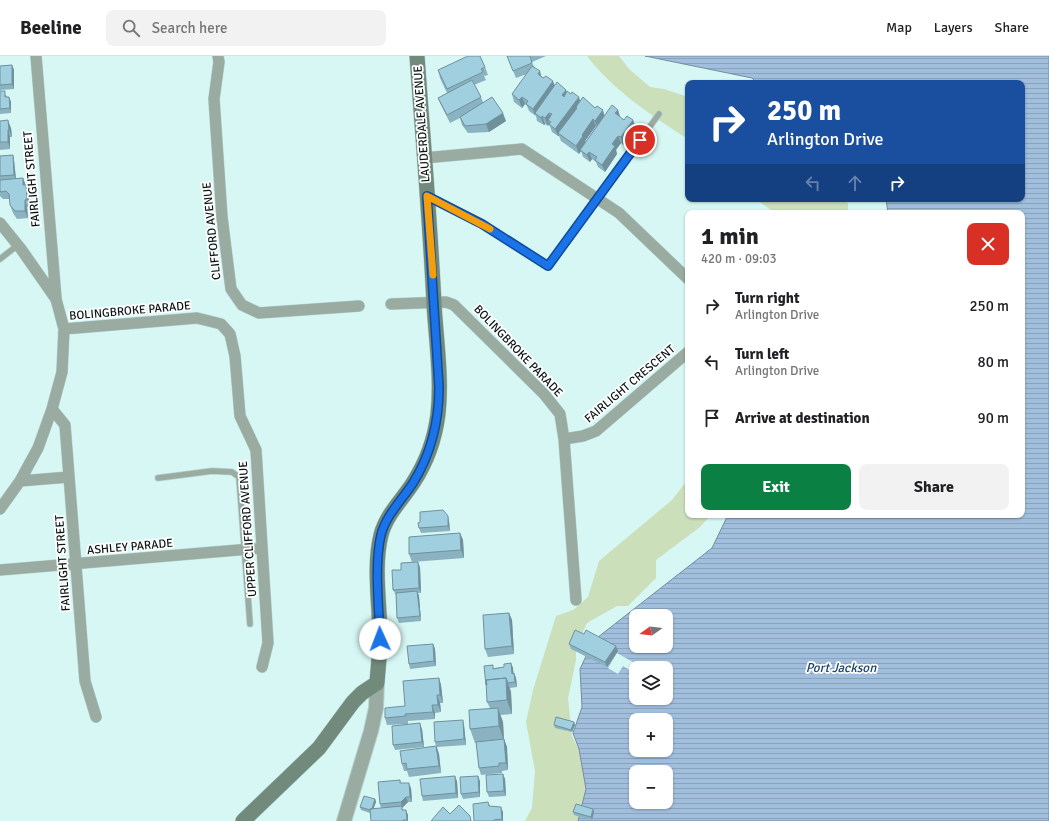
<!DOCTYPE html>
<html lang="en">
<head>
<meta charset="utf-8">
<style>
  :root { --surface:#fff; --page:#f2f2f2; --text:#202124; --muted:#757577; --line:#e0e0e0; --accent:#0b8043 }
  body { margin:0; font-family:Signika,sans-serif; background:var(--page); color:var(--text); height:100vh; display:flex; flex-direction:column; font-size:15px; white-space:nowrap }
  * { box-sizing:border-box; margin:0 }
  p { font-size:13px; color:var(--muted) }
  .icon { flex:none; width:22px; height:22px; fill:none; stroke:currentColor; stroke-width:2; stroke-linecap:round; stroke-linejoin:round }
  .map { position:relative; flex:1; overflow:hidden }
  .drawer { position:absolute; left:685px; top:154px; width:340px; height:308px; display:flex; flex-direction:column; background:var(--surface); border-radius:8px; box-shadow:0 1px 3px #0004 }
  .drawer>* { flex:none }
  .top-card { position:absolute; left:685px; top:24px; width:340px; height:122px; border-radius:8px; box-shadow:0 1px 3px #0004; background:#1a4fa0; color:#fff; overflow:hidden }
  .needle { width:26px; rotate:256deg }
  .tools { position:absolute; left:629px; top:553px; display:grid; gap:8px }
  .tools a { display:grid; place-items:center; width:44px; height:44px; border-radius:8px; background:var(--surface); box-shadow:0 1px 3px #0004; font-size:20px }
  .pin { position:absolute; display:grid; place-items:center; width:34px; height:34px; color:#fff; margin:-17px; border:2px solid #fff; border-radius:50%; box-shadow:0 1px 4px #0007 }
  .me { position:absolute; width:44px; margin:-22px; rotate:358deg; stroke-linejoin:round; filter:drop-shadow(0 0 3px #0008) }
  .turn { display:flex; align-items:center; gap:14px; height:84px; padding:0 16px; font-size:18px }
  .turn .icon { width:52px; height:52px; stroke-width:2.5 }
  .turn b { display:block; font-size:28px; line-height:34px }
  .lanes { display:flex; align-items:center; height:38px; padding:0 16px; background:#0003; justify-content:center; gap:20px; direction:ltr }
  .lanes .off { opacity:.35 }
  .round { display:grid; place-items:center; flex:none; width:42px; height:42px; border-radius:8px; background:var(--page) }
  .overview { display:flex; align-items:center; justify-content:space-between; height:68px; padding:0 16px }
  h1 { font-size:24px; font-weight:700; line-height:30px }
  .action { display:flex; gap:8px; margin-top:auto; padding:8px 16px }
  .action a { flex:1; height:46px; border-radius:8px; background:var(--accent); color:#fff; font-size:16px; font-weight:700; line-height:46px; text-align:center }
  .action a+a { background:var(--page); color:var(--text) }
  ul { padding:0; list-style:none }
  li { display:flex; align-items:center; gap:12px; height:56px; padding:0 16px }
  li div { flex:1 }
  li b { display:block; font-size:15px }
  li em { font-style:normal }
  header { display:flex; align-items:center; gap:24px; box-sizing:border-box; height:56px; padding:0 20px; background:var(--surface); border-bottom:1px solid var(--line) }
  header strong { font-size:19px }
  nav { display:flex; gap:22px; margin-inline-start:auto; font-size:14px }
  .search { width:280px; height:36px; background:var(--page); display:flex; align-items:center; gap:10px; box-sizing:border-box; padding:0 14px; border-radius:8px; color:var(--muted); font-size:15px }
  .map>svg:first-child { display:block }
  .green { fill:#cbdfbb }
  .water { fill:url(#water-rules); stroke:#748ca1; fill-rule:evenodd }
  .pier { fill:#d6f7f4 }
  .lines { fill:none; stroke-linecap:round; stroke-linejoin:round }
  .service-casing { stroke:#b5d3d0; stroke-width:7 }
  .minor-casing { stroke:#b5d3d0; stroke-width:12 }
  .tertiary-casing { stroke:#b5d3d0; stroke-width:16 }
  .secondary-casing { stroke:#b5d3d0; stroke-width:16 }
  .service { stroke:#9aaba1; stroke-width:5.5 }
  .minor { stroke:#9aaba1; stroke-width:11 }
  .tertiary { stroke:#9aaba1; stroke-width:14 }
  .secondary { stroke:#718a7c; stroke-width:15 }
  .wall { fill:#8ab2c0; fill-rule:evenodd }
  .shaded-wall { fill:#70919c }
  .building { fill:#a0cfdf; stroke:#70919c }
  .route-casing { stroke:#114b97; stroke-width:10 }
  .route { stroke:#1a73e8; stroke-width:7 }
  .slow { stroke:#f59e0b; stroke-width:7 }
  .labels { text-anchor:middle; dominant-baseline:central; stroke-width:3.5; stroke-linejoin:round; paint-order:stroke }
  .street-label { font-size:12px; fill:#0a1615; stroke:#fff }
  .water-label { font-size:13px; font-style:italic; fill:#1a456d; stroke:#fff }
</style>
</head>
<body>
<header>
<strong>Beeline</strong>
<div class="search"><svg class="icon" aria-label="search" viewBox="0 0 24 24"><circle cx="10" cy="10" r="6"/><path d="M15 15l6 6"/></svg>Search here</div>
<nav><a>Map</a><a>Layers</a><a>Share</a></nav>
</header>
<div class="map">
<svg width="1049" height="765" viewBox="0 0 1049 765">
  <defs>
    <pattern id="water-rules" width="6" height="5" patternUnits="userSpaceOnUse"><rect width="6" height="5" fill="#a1bedd"/><path d="M0 2.5h6" fill="none" stroke="#89a3bd"/></pattern>
  </defs>
  <rect width="100%" height="100%" fill="#d6f7f4"/>
  <path class="green" d="M587,0H619L629,13L650,31L664,33L688,41V83C652,60 614,35 587,0Z
    M756,143H838L848,147V157H775Z
    M688,423V459H711L700,471L656,504V522L628,550H617L587,567L576,590V604L568,642L572,680L584,704L589,726L578,764L577,765H525L532,752L535,715L526,666L533,634L556,560L573,554L588,541L599,505L672,444Z"/>
  <path class="water" d="M645,0H1049V765H578L586,733L579,693L573,677L582,651L580,613L593,585L712,492L728,459H1022V157H888L886,143H1022V27H757L752,22ZM636,560H666V590H636ZM636,612H666V642H636ZM636,664H666V694H636ZM636,716H666V746H636Z"/>
  <path class="pier" d="M617,597L643,612H636L631,623L628,621L631,615L623,610L618,618L608,612Z"/>
  <g class="lines">
    <defs>
      <path id="service" d="M429,141L482,168L548,210L659,58
        M0,203L18,189
        M158,422L212,415L232,416L239,421L250,568"/>
      <path id="minor" d="M36,0L56,242
        M218,0L219,6L214,43L222,161L231,233L242,249L259,257L359,250
        M424,102L522,93L619,157L688,223
        M0,167L21,193L56,243L64,273L62,316L52,353L38,392L20,425L0,453
        M391,248L446,246L454,249L544,338L560,358L564,383L576,544
        M64,273L197,262L221,268L230,278L235,300L240,360L256,394L268,587L262,611
        M52,353L65,369L85,625L96,661
        M564,383L583,380L596,375L688,296
        M20,425L69,421
        M0,514L262,492"/>
      <path id="tertiary" d="M344,765L371,675L376,652L377,627"/>
      <path id="secondary" d="M243,765L319,692L353,646L362,637L377,627C378,612 380,597 380,582C380,550 373,511 381,479C386,459 402,444 413,427C426,407 435,382 438,358C442,323 436,283 434,248C430,165 423,83 417,0"/>
    </defs>
    <use href="#service" class="service-casing"/>
    <use href="#minor" class="minor-casing"/>
    <use href="#tertiary" class="tertiary-casing"/>
    <use href="#secondary" class="secondary-casing"/>
    <use href="#service" class="service"/>
    <use href="#minor" class="minor"/>
    <use href="#tertiary" class="tertiary"/>
    <use href="#secondary" class="secondary"/>
  </g>
  <path class="wall" d="M507,0H546L532,6L534,11L542,21L555,30L566,34V37L605,59L618,54L620,61L624,64H633L636,72L623,89L621,87L616,94L617,98L605,116L598,111L596,106L592,103L590,106L583,101L581,95L579,98L561,85L559,80H558L552,76L549,68L548,70L545,68L544,69L537,65L536,60L529,55L527,50L525,48L522,52L514,46L512,38L527,18L516,22ZM596,70V71L586,86L585,85Z
    M12,9L14,14V33L0,34V10Z
    M485,11L488,19L484,20L486,24L474,29L481,41L483,46L506,65L489,76L468,77L462,69L460,62L450,67L441,49L438,42L447,37L440,22L438,14Z
    M0,35L7,40V41H9L11,46V57L0,58Z
    M0,65L11,72L12,81H10V93L0,94Z
    M13,99L14,104L16,123L23,122L28,136L30,151H27L28,162L17,163L13,157L10,149V143H3L0,140V100Z
    M449,465L450,475L421,477L419,472L420,466Z
    M460,477L463,484L464,502L412,506L409,498Z
    M420,511L421,537H418L419,540L421,565L399,567L397,562L396,539L393,534Z
    M509,557L512,564L514,598L488,601L485,593Z
    M584,578L618,595L607,611L571,593L569,588Z
    M433,588L435,593L436,610L410,613L409,608Z
    M511,607L513,612V618L514,617L516,622L517,631L510,632L511,636L512,658L500,659L503,666L504,683L507,691L508,714L502,715V717L481,719L479,712L476,687H475L470,673L490,652L487,646V632L486,629L494,612L504,611Z
    M439,622L441,629L443,647H440L441,656L435,657V663L408,665V668L387,669L385,662L405,650Z
    M574,666L575,669L572,676L555,672L554,669Z
    M464,669L466,689L437,691L439,698L441,717L409,721L407,715H404L402,708L436,690L435,686Z
    M422,673L424,691L395,694L393,689Z
    M503,718L505,723L506,740L489,741L487,736Z
    M400,724L401,727L411,732L412,746H408L402,752L403,754L408,759V765H371L370,757L361,754L360,751L375,743L376,746L373,753L381,752L380,748Z
    M457,725L458,742L423,745L422,740Z
    M480,725V741L463,743L461,738Z
    M488,746L490,751L503,756V765H474Z
    M573,756H594L592,764L574,759Z"/>
  <path class="shaded-wall" d="M12,9L14,14V33L12,28Z
    M540,15L542,23L538,18Z
    M553,25L556,33L535,57V60L533,53Z
    M566,34L568,42L565,47L562,39Z
    M9,41L11,46V57L10,52Z
    M522,41L525,48L522,52L519,44Z
    M579,41L581,48L577,52L576,51L577,55L558,77L559,80H558L555,73Z
    M603,54L605,62L598,72L595,65Z
    M618,54L620,61L615,57Z
    M503,57L506,65L489,76L486,68Z
    M549,57L552,64H548L549,68L548,70L545,62Z
    M542,60L545,68L544,69L541,62Z
    M593,63L596,70L585,85L586,87L580,94L581,95L579,98L576,90L582,79Z
    M8,64L11,72L12,81L9,74Z
    M633,64L636,72L623,89L621,81Z
    M8,74L10,81V93L8,86Z
    M618,80L621,87L616,94L617,98L605,116L602,109L612,88Z
    M589,96L592,103L590,106L587,99Z
    M13,99L14,104L16,124L14,119Z
    M23,122L28,136L30,151L27,143L23,129Z
    M25,144L27,151L28,162L25,155Z
    M448,460L449,465L450,475L448,470Z
    M460,477L463,484L464,502L461,494Z
    M418,506L420,511L421,537L419,532Z
    M417,535L419,540L421,565L420,560Z
    M509,557L512,564L514,598L512,590Z
    M433,588L435,593L436,610L434,605Z
    M616,590L618,595L607,611L605,606Z
    M511,607L513,612L514,623L512,618Z
    M514,617L516,622L517,631L515,626Z
    M439,622L441,629L443,647L440,639Z
    M506,622L511,636L512,658L507,644Z
    M437,639L440,647L441,656L438,649Z
    M432,649L435,657V663L433,656Z
    M498,652L503,666L504,685L499,670Z
    M463,664L464,669L466,689L464,683Z
    M574,666L575,669L572,676L571,674Z
    M420,667L422,673L424,691L422,686Z
    M504,683L507,691L508,714L506,707Z
    M436,690L439,698L441,717L439,710Z
    M503,718L505,723L506,740L504,735Z
    M455,720L457,725L458,742L456,737Z
    M478,720L480,725V741L479,736Z
    M409,727L411,732L412,746L410,741Z
    M406,741L408,746L402,752L401,746Z
    M375,743L376,746L372,757L371,755Z
    M501,751L503,756V765H502V763Z
    M593,753L594,756L592,764L591,761Z
    M406,754L408,759V765H407V764Z"/>
  <path class="building" d="M468,0H480L485,11L481,13L483,16L447,33L438,14Z
    M507,0H530L532,7L513,15Z
    M12,9V28L0,29V10Z
    M532,10L540,15L538,18L543,22L546,20L553,25L533,53L526,48L528,45L522,41L519,44L512,38Z
    M472,24L481,41L447,59L438,42Z
    M557,26L566,34L562,39L564,41L567,35L571,38L572,36L579,41L555,73L549,68L551,66L548,64L552,58L549,57L545,62L542,60L541,62L535,57Z
    M0,35H5V41H9L10,52L0,53Z
    M492,41L503,57L486,68L465,70L460,61Z
    M583,41L595,52L597,50L603,54L595,65L593,63L582,79L583,80L576,90L558,77L577,52L576,51Z
    M612,49L618,54L615,57L624,64L627,60L633,64L621,81L618,80L612,88L615,90L602,109L595,104L597,101L589,96L587,99L580,94Z
    M8,64L9,74H8V86H0V65Z
    M13,99L14,119L0,120V100Z
    M23,122V129H26L27,143L25,144V155H15L10,149L9,138L6,135L1,136L0,135V124Z
    M443,454L448,460V470L419,472L418,467L420,466V456Z
    M460,477L461,494L409,498V481Z
    M418,506L419,532L393,534L392,514H401V507Z
    M417,535L420,560L397,562L396,537Z
    M509,557L512,590L485,593L483,559Z
    M575,574L584,578L586,574L616,590L605,606L569,588Z
    M433,588L434,605L409,608L407,590Z
    M511,607L512,618L514,617L515,626L508,627L506,622L486,624L487,629H486L484,610L493,609V613L504,611V608Z
    M439,622L440,639H437L438,649H432L433,656L405,658L406,660L385,662V652L405,650L403,625Z
    M506,622L507,644L487,646L486,624Z
    M498,652L499,670L470,673L469,654Z
    M556,661L574,666L571,674L554,669Z
    M463,664L464,683L435,686L434,666Z
    M420,667L422,686L393,689L392,670Z
    M504,683L506,707H499V710L479,712L476,686Z
    M436,690L439,710L407,713L406,707L402,708L400,695Z
    M503,718L504,735L487,736L486,719Z
    M455,720L456,737L422,740L420,723Z
    M478,720L479,736L461,738L460,721Z
    M400,724V727H409L410,741H406L401,746L380,748L378,726Z
    M364,740L375,743L372,753H370V754L360,751Z
    M488,746L489,750L501,751L502,763L494,764V765H474L473,748Z
    M576,748L593,753L591,761L573,756Z
    M459,749L470,760L471,765H431L443,751L450,758Z
    M402,750V754H406L407,764H403V765H371L370,753Z"/>
  <g class="lines">
    <defs>
      <path id="route" d="M380,583C379,552 374,508 381,479C386,459 402,444 413,427C431,398 439,365 439,331L427,140L482,168L548,210L640,84"/>
    </defs>
    <use href="#route" class="route-casing"/>
    <use href="#route" class="route"/>
    <path class="slow" d="M433,219L427,140L490,173"/>
  </g>
  <g class="labels">
    <g class="street-label">
      <text transform="translate(422 68) rotate(-94)">LAUDERDALE AVENUE</text>
      <text transform="translate(32 123) rotate(-95)">FAIRLIGHT STREET</text>
      <text transform="translate(212 175) rotate(-96)">CLIFFORD AVENUE</text>
      <text transform="translate(130 255) rotate(-5)">BOLINGBROKE PARADE</text>
      <text transform="translate(518 295) rotate(46)">BOLINGBROKE PARADE</text>
      <text transform="translate(630 328) rotate(-40)">FAIRLIGHT CRESCENT</text>
      <text transform="translate(248 473) rotate(-94)">UPPER CLIFFORD AVENUE</text>
      <text transform="translate(130 491) rotate(-5)">ASHLEY PARADE</text>
      <text transform="translate(63 507) rotate(-94)">FAIRLIGHT STREET</text>
    </g>
    <g class="water-label">
      <text x="841" y="612">Port Jackson</text>
    </g>
  </g>
</svg>
<div class="tools">
<a><svg class="needle" viewBox="-14 -14 28 28"><path d="M0-13l5 13h-10z" fill="#e53935"/><path d="M0 13l5-13h-10z" fill="#757577"/></svg></a>
<a><svg class="icon" aria-label="layers" viewBox="0 0 24 24"><path d="M12 4l9 5-9 5-9-5zM3 14l9 5 9-5"/></svg></a>
<a>+</a>
<a>−</a>
</div>
<div class="pin" style="left:640px;top:84px;background:#d93025"><svg class="icon" aria-label="arrive" viewBox="0 0 24 24"><path d="M6 21V4h12l-3 4 3 4H6"/></svg></div>
<svg class="me" style="left:380px;top:583px" viewBox="-20 -20 40 40"><circle r="19" fill="#fff"/><path d="M0-13L10 11 0 6-10 11z" fill="#1a73e8"/></svg>
<div class="top-card">
<div class="turn"><svg class="icon" aria-label="right" viewBox="0 0 24 24"><path d="M7 20v-9h11M14 6l5 5-5 5"/></svg><div><b>250 m</b>Arlington Drive</div></div>
<div class="lanes"><svg class="icon off" aria-label="left" viewBox="0 0 24 24"><path d="M17 20v-9H6M10 6l-5 5 5 5"/></svg><svg class="icon off" aria-label="ahead" viewBox="0 0 24 24"><path d="M12 20V5M6 11l6-6 6 6"/></svg><svg class="icon" aria-label="right" viewBox="0 0 24 24"><path d="M7 20v-9h11M14 6l5 5-5 5"/></svg></div>
</div>
<section class="drawer">
<div class="overview"><div><h1>1 min</h1><p>420 m · 09:03</p></div><a class="round" style="background:#d93025;color:#fff"><svg class="icon" aria-label="close" viewBox="0 0 24 24"><path d="M6 6l12 12M18 6L6 18"/></svg></a></div>
<ul>
<li><svg class="icon" aria-label="right" viewBox="0 0 24 24"><path d="M7 20v-9h11M14 6l5 5-5 5"/></svg><div><b>Turn right</b><p>Arlington Drive</p></div><em>250 m</em></li>
<li><svg class="icon" aria-label="left" viewBox="0 0 24 24"><path d="M17 20v-9H6M10 6l-5 5 5 5"/></svg><div><b>Turn left</b><p>Arlington Drive</p></div><em>80 m</em></li>
<li><svg class="icon" aria-label="arrive" viewBox="0 0 24 24"><path d="M6 21V4h12l-3 4 3 4H6"/></svg><div><b>Arrive at destination</b></div><em>90 m</em></li>
</ul>
<div class="action"><a>Exit</a><a>Share</a></div>
</section>
</div>
</body>
</html>
